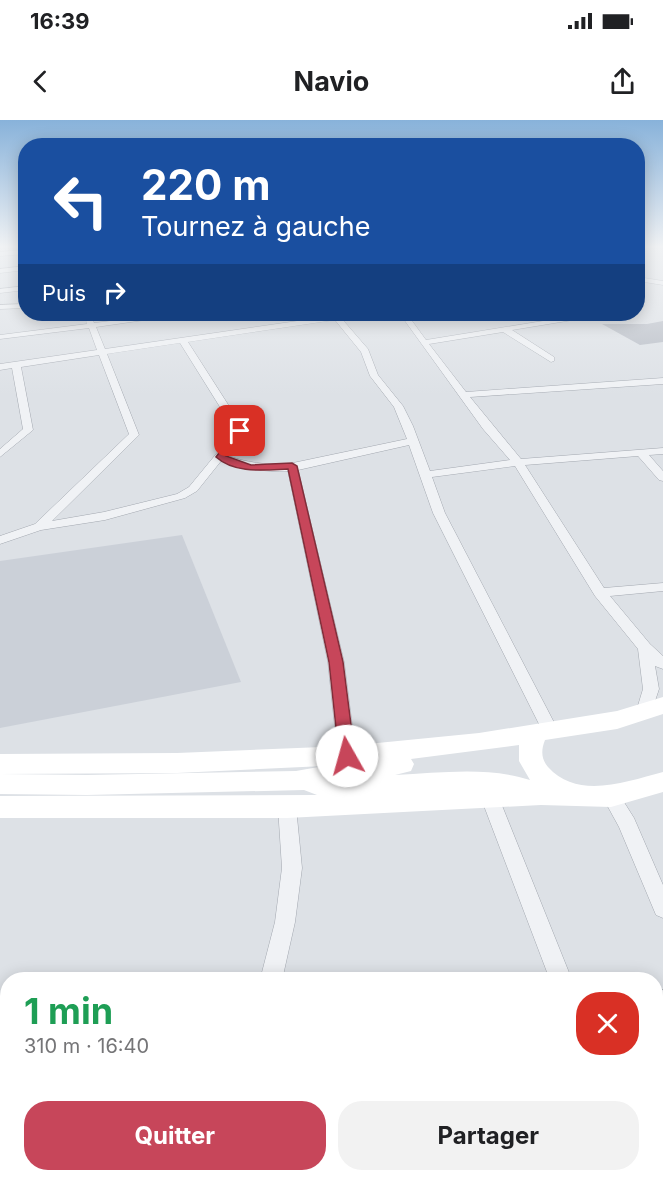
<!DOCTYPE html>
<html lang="fr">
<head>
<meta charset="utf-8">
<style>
  :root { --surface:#fff; --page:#f2f2f2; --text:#202124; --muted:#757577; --accent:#c7465a }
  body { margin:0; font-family:Inter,sans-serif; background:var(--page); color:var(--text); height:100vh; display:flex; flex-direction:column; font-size:22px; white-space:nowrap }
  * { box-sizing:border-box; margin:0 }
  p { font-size:20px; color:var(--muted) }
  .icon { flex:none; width:33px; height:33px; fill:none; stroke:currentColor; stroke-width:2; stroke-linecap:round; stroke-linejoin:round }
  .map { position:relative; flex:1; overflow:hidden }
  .drawer { position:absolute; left:0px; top:852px; width:663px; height:210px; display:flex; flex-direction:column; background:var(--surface); border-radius:24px 24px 0 0; box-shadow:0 3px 15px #0003 }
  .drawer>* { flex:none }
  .guide { position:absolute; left:18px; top:18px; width:627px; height:183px; border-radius:24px; box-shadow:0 3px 15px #0003; background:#1a4fa0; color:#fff; overflow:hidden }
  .pin { position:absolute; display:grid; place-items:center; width:51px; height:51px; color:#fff; margin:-26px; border-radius:12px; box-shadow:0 3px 9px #0006 }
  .me { position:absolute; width:66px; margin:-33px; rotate:353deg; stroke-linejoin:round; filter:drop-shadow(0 0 4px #0008) }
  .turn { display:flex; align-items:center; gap:21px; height:126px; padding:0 24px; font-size:27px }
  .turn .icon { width:78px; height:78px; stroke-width:2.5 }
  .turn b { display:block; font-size:42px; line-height:51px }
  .then { display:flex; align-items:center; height:57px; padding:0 24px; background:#0003; gap:12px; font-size:22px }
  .round { display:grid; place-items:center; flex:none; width:63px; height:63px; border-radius:24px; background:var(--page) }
  .summary { display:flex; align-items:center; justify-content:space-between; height:102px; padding:0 24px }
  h1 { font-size:36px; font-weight:700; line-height:45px; color:#1e9e55 }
  .cta { display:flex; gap:12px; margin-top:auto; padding:12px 24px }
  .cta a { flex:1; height:69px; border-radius:24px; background:var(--accent); color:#fff; font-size:24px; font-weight:700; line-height:69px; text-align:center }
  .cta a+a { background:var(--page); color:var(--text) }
  .status { display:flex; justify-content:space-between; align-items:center; height:42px; padding:0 30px; background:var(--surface); direction:ltr }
  .status svg { height:16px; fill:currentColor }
  header { display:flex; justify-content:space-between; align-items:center; height:78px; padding:0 24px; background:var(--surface); font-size:27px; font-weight:700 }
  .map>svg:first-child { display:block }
  .built { fill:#cbd0d8 }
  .building { fill:#b5bac3 }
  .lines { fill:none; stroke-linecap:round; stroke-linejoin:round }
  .street-casing { stroke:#a3a8b0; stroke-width:1 }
  .street { fill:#f0f2f5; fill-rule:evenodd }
  .secondary { fill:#fff; fill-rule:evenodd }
  .route { fill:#c7465a; stroke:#812e3a; stroke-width:1.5 }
</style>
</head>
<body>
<div class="status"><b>16:39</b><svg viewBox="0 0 49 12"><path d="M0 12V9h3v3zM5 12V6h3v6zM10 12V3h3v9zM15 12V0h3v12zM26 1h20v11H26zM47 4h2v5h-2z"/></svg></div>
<header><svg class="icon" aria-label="back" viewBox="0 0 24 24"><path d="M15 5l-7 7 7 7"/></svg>Navio<svg class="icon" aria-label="share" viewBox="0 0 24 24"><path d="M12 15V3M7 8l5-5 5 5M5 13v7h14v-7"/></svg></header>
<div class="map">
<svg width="663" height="1062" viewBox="0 0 663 1062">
  <rect width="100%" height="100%" fill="#dde1e6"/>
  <path class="built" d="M182,415L241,562L0,608V441Z"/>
  <path class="building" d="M663,201V222L640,225L602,204H647Z"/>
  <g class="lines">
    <defs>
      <path id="street" d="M26,130V134L0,136V132Z
        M26,146V150L0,153V149Z
        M638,157L663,161V165L638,161Z
        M26,166V170L0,173V169Z
        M26,184V188L0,189V185Z
        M638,184H643L644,186L638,189Z
        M84,194H90L94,203L168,194H186L96,207L105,229L332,196L331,194H365L362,196L342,199L368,229L378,255L403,286L413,306L430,351L510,340L483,309L400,194H407L426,220L586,194H600L597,196L512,210L554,237V241L551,242L503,212L429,224L466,272L663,258V264L470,277L521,339L663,328V334L649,335L663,351V361L659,360L638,336L525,345L604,468L663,463V471L610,476L650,524L663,536V549L655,546L659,569L650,596H638L636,592L643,569L638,529L595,476L515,346L432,357L445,393L558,610L556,614L550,616L544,614L542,610L433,393L409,325L298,350L344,542L356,636L353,641L347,643L341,641L338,636L328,542L288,351C264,352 244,349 221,341L197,371L185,378L105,400L41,410L0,424V416L35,404L129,314L99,235L21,247L33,310L0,337V329L23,309L12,248L0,250V244L97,230L89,208L0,219V215L87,204ZM335,200L361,232L370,256L394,287L407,319L288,344C265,345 247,343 226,335L245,311L188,222ZM180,223L235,311L189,367L177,374L104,392L52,401L139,315L107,234Z
        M611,668L617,671L634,698L663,765V798L656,795L619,707L602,676L605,671Z
        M490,670L496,673L499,678L572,860H550L481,678L484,673Z
        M287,679L294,682L296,687L302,748L295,802L282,860H260L275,802L282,748L278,687L280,682Z
        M663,870V892L656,894V872Z
        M0,954H8V978H0Z
        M192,1054H218L216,1062H190Z
        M628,1054H654L657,1062H631Z"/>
    </defs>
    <use href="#street" class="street-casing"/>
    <use href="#street" class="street"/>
    <path class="secondary" d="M663,577V594L617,609L545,620C541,630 541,639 548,647C578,680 625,662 663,652V672L611,687L541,685L287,698H0V676L317,675L304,670L87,675L0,674V654L87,655L296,651L324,646L177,653L0,654V634L177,633L347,626L479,613L617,591ZM519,625V641L530,660C486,646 440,653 395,655L411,651L414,644L411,639Z"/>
  </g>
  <linearGradient id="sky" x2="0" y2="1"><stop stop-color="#88b2da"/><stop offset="0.46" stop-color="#f0f2f4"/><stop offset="1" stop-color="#f0f2f4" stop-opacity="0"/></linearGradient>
  <rect width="663" height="275" fill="url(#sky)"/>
  <path class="route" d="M240,308L245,311L226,336L251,345L292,343L297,346L343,542L355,636L353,641L347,643L342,641L339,636L329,542L288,349C264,350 235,354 216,337L237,309Z"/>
</svg>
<div class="pin" style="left:240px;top:311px;background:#d93025"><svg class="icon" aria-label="arrive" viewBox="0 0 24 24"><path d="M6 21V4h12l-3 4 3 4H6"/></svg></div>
<svg class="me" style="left:347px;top:636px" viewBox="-20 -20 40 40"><circle r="19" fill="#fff"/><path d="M0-13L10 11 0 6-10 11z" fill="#c7465a"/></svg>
<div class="guide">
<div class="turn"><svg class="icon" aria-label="left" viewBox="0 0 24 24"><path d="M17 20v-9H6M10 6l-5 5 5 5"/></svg><div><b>220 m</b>Tournez à gauche</div></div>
<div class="then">Puis<svg class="icon" aria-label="right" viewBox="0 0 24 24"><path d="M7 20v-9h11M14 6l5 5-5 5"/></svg></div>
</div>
<section class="drawer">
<div class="summary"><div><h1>1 min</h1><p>310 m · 16:40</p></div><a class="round" style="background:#d93025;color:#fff"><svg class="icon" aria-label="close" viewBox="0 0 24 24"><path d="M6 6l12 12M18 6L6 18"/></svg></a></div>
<div class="cta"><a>Quitter</a><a>Partager</a></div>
</section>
</div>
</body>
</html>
